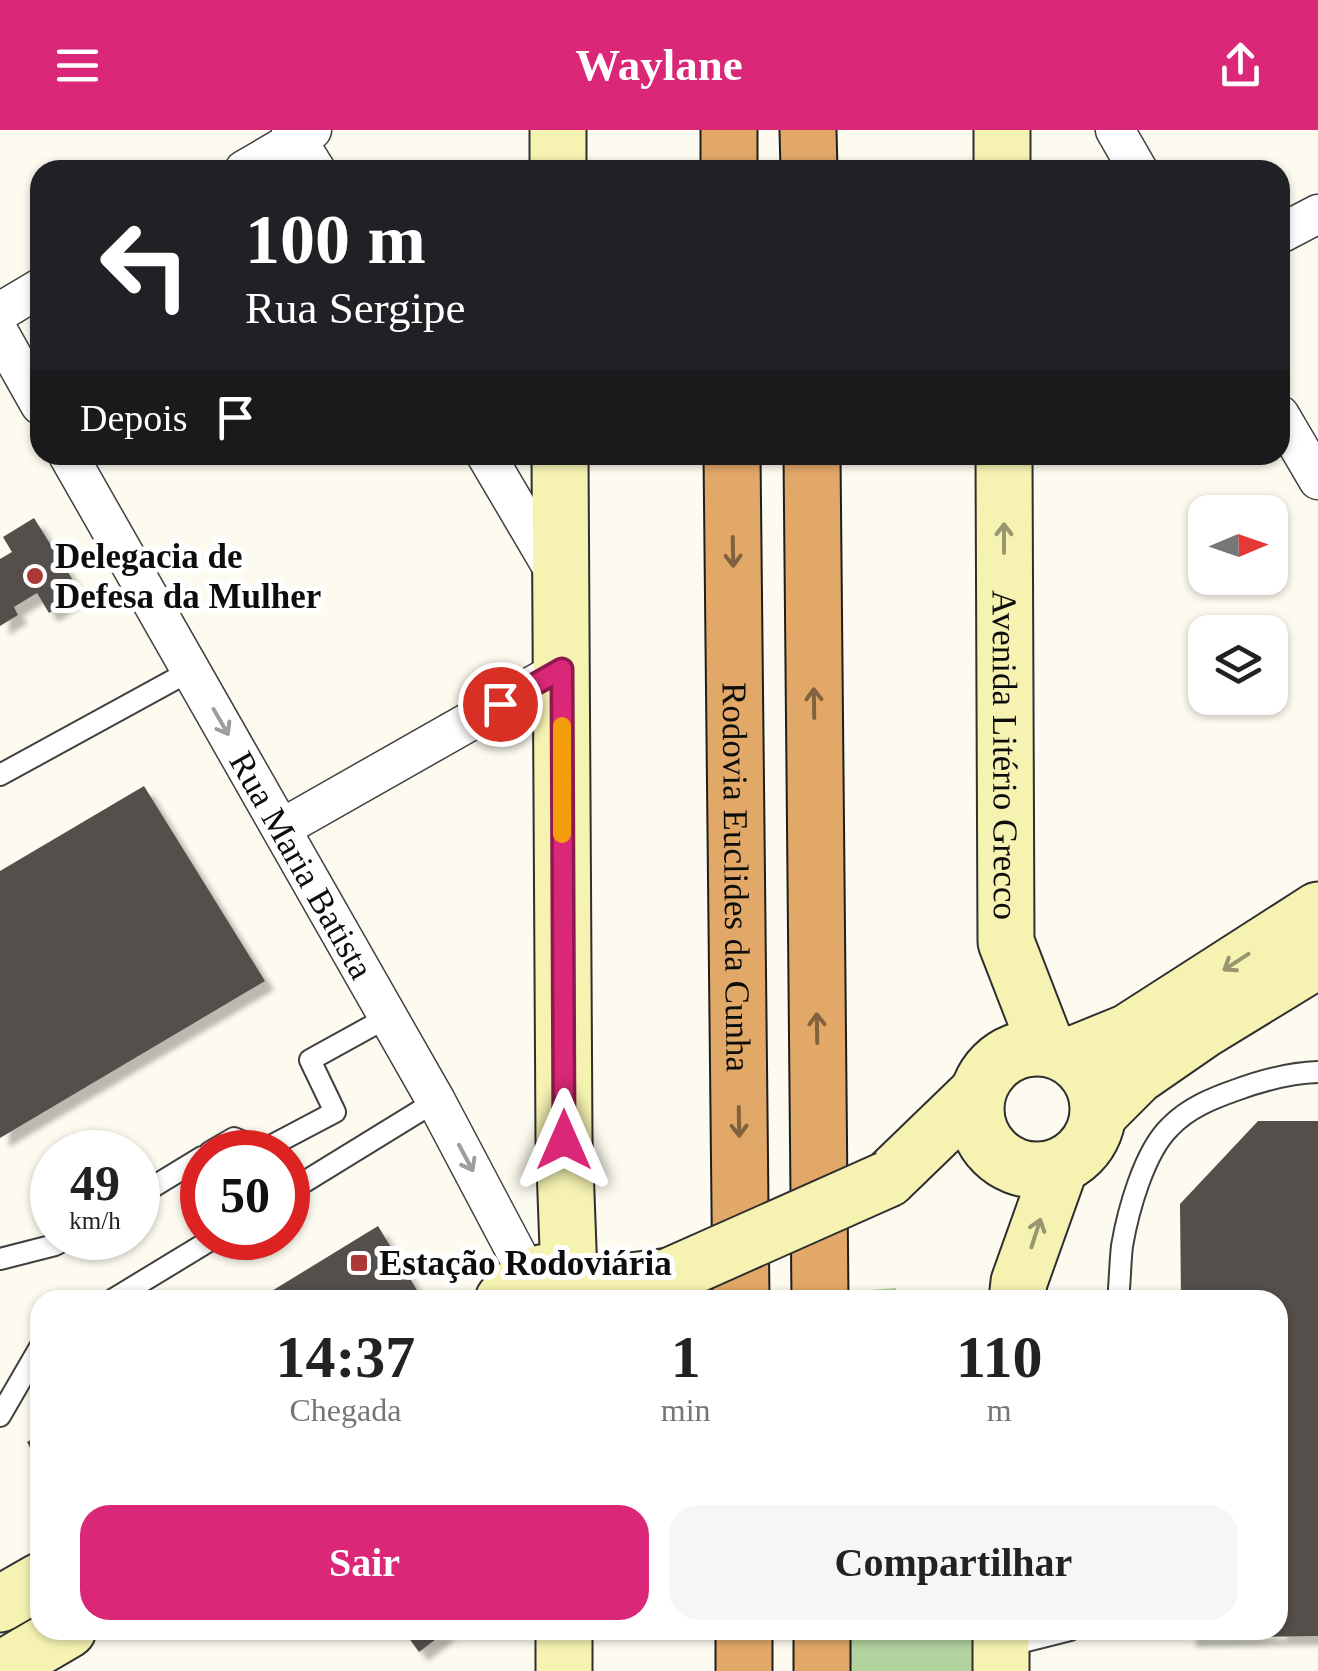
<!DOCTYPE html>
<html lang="pt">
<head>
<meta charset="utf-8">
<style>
  :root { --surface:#fff; --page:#f6f6f6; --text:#222; --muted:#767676; --accent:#db2777 }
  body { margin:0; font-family:"Times New Roman",serif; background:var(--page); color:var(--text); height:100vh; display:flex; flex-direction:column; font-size:38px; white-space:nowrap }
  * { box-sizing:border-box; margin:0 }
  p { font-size:32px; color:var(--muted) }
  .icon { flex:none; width:55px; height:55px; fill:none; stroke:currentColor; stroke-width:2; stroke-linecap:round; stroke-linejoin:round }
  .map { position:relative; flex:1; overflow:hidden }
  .sheet { position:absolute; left:30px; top:1160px; width:1258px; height:350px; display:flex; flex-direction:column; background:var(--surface); border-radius:30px; box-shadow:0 2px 8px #0004 }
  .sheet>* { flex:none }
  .top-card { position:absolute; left:30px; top:30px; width:1260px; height:305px; border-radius:30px; box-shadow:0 2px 8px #0004; background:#202124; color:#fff; overflow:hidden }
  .needle { width:65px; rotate:88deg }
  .buttons { position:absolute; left:1188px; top:365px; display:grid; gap:20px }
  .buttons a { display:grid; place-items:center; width:100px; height:100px; border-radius:20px; background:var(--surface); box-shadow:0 2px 8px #0004; font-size:50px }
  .speed { position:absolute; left:30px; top:1000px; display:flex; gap:20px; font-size:50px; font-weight:700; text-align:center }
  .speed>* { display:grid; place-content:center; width:130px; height:130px; border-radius:50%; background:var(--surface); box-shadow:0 2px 8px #0004; line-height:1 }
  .speed small { font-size:25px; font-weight:400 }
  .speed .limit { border:15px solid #d22; background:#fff; color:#111 }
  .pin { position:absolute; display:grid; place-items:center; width:85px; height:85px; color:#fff; margin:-42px; border:5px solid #fff; border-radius:50%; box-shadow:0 2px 10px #0007 }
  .me { position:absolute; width:110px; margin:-55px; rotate:0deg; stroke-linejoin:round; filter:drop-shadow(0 0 8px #0008) }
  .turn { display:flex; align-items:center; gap:35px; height:210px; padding:0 50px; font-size:45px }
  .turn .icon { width:130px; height:130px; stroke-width:2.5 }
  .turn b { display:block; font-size:70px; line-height:85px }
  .then { display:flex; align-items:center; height:95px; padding:0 50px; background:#0003; gap:20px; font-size:38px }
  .eta { display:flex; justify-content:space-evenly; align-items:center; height:170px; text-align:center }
  .eta b { font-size:60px; font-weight:800; line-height:70px }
  .primary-button { display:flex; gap:20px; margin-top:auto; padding:20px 50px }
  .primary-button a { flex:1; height:115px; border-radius:30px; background:var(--accent); color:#fff; font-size:40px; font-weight:800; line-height:115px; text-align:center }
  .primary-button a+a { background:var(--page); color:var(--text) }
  header { display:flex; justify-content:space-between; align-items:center; height:130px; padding:0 50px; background:var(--accent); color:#fff; font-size:45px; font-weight:800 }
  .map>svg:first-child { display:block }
  .forest { fill:#b2d29e }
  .building { fill:#544f4b; filter:url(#shadow) }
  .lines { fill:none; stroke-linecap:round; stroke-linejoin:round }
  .lane-casing { stroke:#404040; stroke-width:24 }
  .street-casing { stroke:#404040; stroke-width:41 }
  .secondary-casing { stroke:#2f2f2f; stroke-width:59 }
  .highway-casing { stroke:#1e1e1e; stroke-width:59 }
  .lane { stroke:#fff; stroke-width:20 }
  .street { stroke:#fff; stroke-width:38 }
  .secondary { stroke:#f5f2b2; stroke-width:55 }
  .highway { stroke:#e2a867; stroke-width:55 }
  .secondary-bridge-casing { stroke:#2f2f2f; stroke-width:59; stroke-linecap:butt }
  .secondary-bridge { stroke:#f5f2b2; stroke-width:55 }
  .oneway { stroke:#989670 }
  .oneway2 { stroke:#82623e }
  .oneway3 { stroke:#9e9e9e }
  .route-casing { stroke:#8e194d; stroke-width:25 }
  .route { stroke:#db2777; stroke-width:18 }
  .slow { stroke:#f59e0b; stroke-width:18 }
  .poi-dot { fill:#ac3936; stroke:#fff; stroke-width:4 }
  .labels { text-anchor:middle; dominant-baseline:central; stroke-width:10; stroke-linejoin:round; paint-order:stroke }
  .poi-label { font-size:35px; font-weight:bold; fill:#0d0d0d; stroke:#fff; text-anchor:start }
  .street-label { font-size:35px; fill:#0d0d0d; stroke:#fff }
</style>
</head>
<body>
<header><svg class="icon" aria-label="menu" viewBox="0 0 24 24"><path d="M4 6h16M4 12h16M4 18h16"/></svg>Waylane<svg class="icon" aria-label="share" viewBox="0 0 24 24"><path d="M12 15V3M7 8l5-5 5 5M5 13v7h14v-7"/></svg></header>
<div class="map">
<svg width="1318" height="1541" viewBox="0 0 1318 1541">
  <defs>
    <filter id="shadow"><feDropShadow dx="9" dy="9" stdDeviation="2.5" flood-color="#0004"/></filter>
  </defs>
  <rect width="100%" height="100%" fill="#fdfbef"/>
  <path class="forest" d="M896,1158V1170H842V1162Z
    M840,1500H978L976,1541H839Z"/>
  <path class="building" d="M34,388L81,463L49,483L37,463L14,477L18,485L0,496V429L12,422L3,407Z
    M144,656L265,851L0,1008V741Z
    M1258,991H1318V1506L1187,1508V1500H1278V1170H1181L1180,1074Z
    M378,1096L423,1170H257Z
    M40,1304V1337L27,1312Z
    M403,1500H448L419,1522Z"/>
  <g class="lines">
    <defs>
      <path id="lane" d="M0,645L190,541
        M210,1022L234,1008L263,1020L335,982L310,930L388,887
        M288,1062L436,971
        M138,1066L202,1027
        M0,1129L55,1115L68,1108
        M112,1170L214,1108
        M1118,1170C1120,1152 1120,1134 1122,1116C1128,1081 1144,1022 1170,997C1188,978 1213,968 1236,960C1263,950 1289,943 1318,942
        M0,1286L40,1217
        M1003,1517L1070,1500"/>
      <g id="street">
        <path d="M291,0L316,40"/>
        <path d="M1115,0L1138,40"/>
        <path d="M244,40L312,0"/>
        <path d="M1280,104L1318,84"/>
        <path d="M0,182L40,158"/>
        <path d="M0,204L40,275"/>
        <path d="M1280,285L1318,350"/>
        <path id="s1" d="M68,325L436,971L529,1147"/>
        <path d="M486,325L559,449"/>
        <path d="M282,698L562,539"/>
      </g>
      <g id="secondary">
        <path d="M558,0V40"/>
        <path d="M1002,0V40"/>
        <path d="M560,325L564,1010L569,1145"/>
        <path id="s2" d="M1004,325L1006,812L1047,918"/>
        <circle cx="1037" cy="979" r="61"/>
        <path d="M1069,926L1128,902L1318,780"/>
        <path d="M1099,984L1137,946L1205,899L1318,830"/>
        <path d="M888,1049L977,963"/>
        <path d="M583,1157L670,1146"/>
        <path d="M503,1170C527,1140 572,1124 588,1170"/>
        <path d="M1017,1170L1019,1152L1060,1037"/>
        <path d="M0,1474L40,1451"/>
        <path d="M564,1500V1541"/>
        <path d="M1001,1500V1541"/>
        <path d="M0,1540L68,1500"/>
      </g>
      <g id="highway">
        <path d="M729,0V40"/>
        <path d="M808,0L809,40"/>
        <path id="s3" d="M732,325L741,1170"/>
        <path d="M812,325L820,1170"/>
        <path d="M744,1500V1541"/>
        <path d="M822,1500V1541"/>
      </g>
    </defs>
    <use href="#lane" class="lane-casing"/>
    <use href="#street" class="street-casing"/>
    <use href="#secondary" class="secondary-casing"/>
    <use href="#highway" class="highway-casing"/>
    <use href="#lane" class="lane"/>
    <use href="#street" class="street"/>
    <use href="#secondary" class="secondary"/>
    <use href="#highway" class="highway"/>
    <defs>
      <path id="secondary-bridge" d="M670,1146L888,1049"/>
    </defs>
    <use href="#secondary-bridge" class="secondary-bridge-casing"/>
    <use href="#secondary-bridge" class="secondary-bridge"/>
  </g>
  <defs><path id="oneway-shaft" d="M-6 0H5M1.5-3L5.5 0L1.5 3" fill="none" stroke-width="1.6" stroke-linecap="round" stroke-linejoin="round" transform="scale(2.5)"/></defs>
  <g class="oneway">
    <use href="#oneway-shaft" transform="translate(1004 408) rotate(-90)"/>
    <use href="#oneway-shaft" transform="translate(1236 832) rotate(147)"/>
    <use href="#oneway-shaft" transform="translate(1036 1103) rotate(-72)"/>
  </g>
  <g class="oneway2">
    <use href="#oneway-shaft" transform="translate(733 422) rotate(89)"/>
    <use href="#oneway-shaft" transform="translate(814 573) rotate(-91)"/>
    <use href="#oneway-shaft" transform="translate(817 898) rotate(-91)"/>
    <use href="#oneway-shaft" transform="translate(739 992) rotate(89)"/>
  </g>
  <g class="oneway3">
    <use href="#oneway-shaft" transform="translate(221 592) rotate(60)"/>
    <use href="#oneway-shaft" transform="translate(466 1028) rotate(62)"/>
  </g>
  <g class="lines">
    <defs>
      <path id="route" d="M500,574L562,539L564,1010"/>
    </defs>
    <use href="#route" class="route-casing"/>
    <use href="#route" class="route"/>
    <path class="slow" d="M562,596V704"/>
  </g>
  <g class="poi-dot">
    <circle cx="35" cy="446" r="10"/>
    <rect x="349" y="1123" width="20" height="20" rx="5"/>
  </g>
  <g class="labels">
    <g class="poi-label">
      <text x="55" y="426">Delegacia de<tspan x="55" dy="40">Defesa da Mulher</tspan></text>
      <text x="379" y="1133">Estação Rodoviária</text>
    </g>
    <g class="street-label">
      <text stroke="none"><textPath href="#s2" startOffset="300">Avenida Litério Grecco</textPath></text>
      <text stroke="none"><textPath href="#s1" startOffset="472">Rua Maria Batista</textPath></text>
      <text stroke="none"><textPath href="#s3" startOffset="422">Rodovia Euclides da Cunha</textPath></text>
    </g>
  </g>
</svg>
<div class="buttons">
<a><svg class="needle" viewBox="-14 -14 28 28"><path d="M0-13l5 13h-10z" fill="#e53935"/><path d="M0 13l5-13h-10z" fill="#767676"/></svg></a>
<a><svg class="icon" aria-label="layers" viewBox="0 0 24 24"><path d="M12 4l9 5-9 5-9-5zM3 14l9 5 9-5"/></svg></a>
</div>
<div class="speed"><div>49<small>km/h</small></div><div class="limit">50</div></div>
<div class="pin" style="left:500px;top:574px;background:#d93025"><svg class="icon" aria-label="arrive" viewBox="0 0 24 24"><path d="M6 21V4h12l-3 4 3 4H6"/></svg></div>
<svg class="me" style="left:564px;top:1010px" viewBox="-20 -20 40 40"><path d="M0-17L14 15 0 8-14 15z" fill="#db2777" stroke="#fff" stroke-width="4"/></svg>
<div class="top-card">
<div class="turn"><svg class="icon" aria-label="left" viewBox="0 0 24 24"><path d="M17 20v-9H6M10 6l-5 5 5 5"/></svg><div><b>100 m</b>Rua Sergipe</div></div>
<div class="then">Depois<svg class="icon" aria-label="arrive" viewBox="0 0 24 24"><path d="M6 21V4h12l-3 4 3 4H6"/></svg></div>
</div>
<section class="sheet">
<div class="eta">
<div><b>14:37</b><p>Chegada</p></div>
<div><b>1</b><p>min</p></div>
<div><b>110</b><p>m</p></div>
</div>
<div class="primary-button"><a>Sair</a><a>Compartilhar</a></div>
</section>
</div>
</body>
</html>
